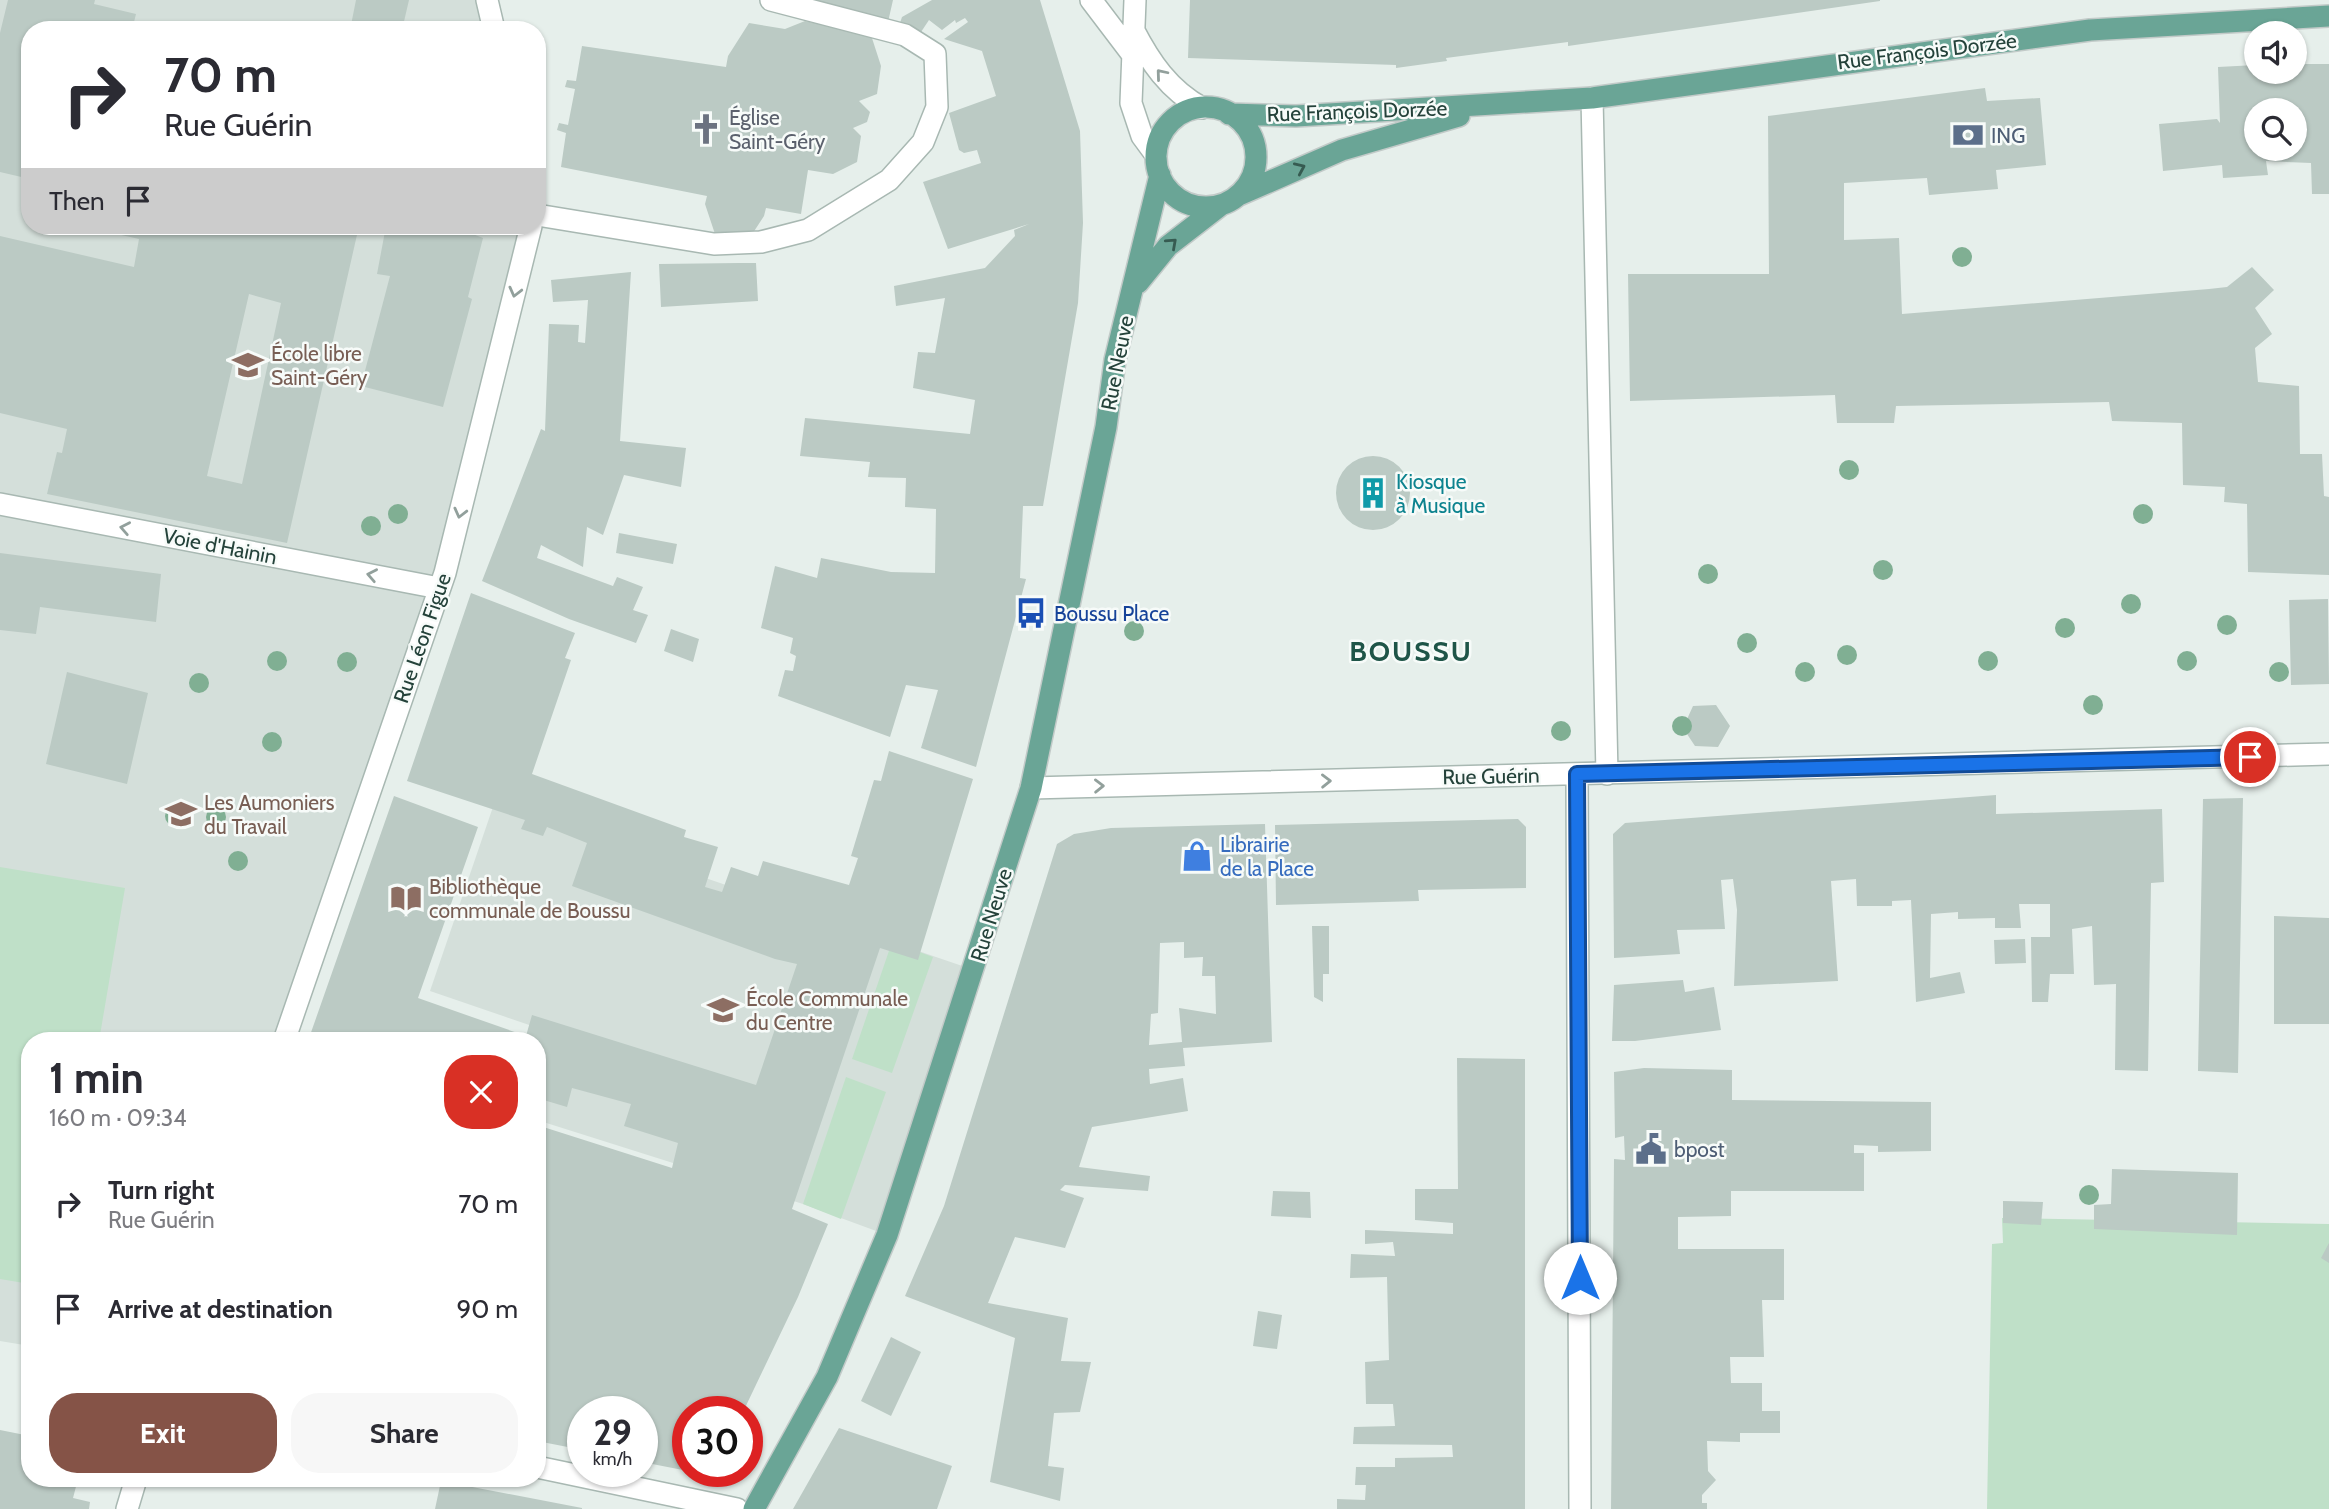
<!DOCTYPE html>
<html lang="en">
<head>
<meta charset="utf-8">
<style>
  :root { --surface:#fff; --page:#f7f7f7; --text:#2b2b33; --muted:#7c7c81; --accent:#855347 }
  body { margin:0; font-family:Cabin,sans-serif; background:var(--page); color:var(--text); height:100vh; display:flex; flex-direction:column; font-size:26px; white-space:nowrap }
  * { box-sizing:border-box; margin:0 }
  p { font-size:23px; color:var(--muted) }
  .icon { flex:none; width:38px; height:38px; fill:none; stroke:currentColor; stroke-width:2; stroke-linecap:round; stroke-linejoin:round }
  .map { position:relative; flex:1; overflow:hidden }
  .sheet { position:absolute; left:21px; top:1032px; width:525px; height:455px; display:flex; flex-direction:column; background:var(--surface); border-radius:28px; box-shadow:0 2px 5px #0004 }
  .sheet>* { flex:none }
  .guide { position:absolute; left:21px; top:21px; width:525px; height:214px; border-radius:28px; box-shadow:0 2px 5px #0004; background:#fff; color:var(--text); overflow:hidden }
  .fabs { position:absolute; left:2244px; top:21px; display:grid; gap:14px }
  .fabs a { display:grid; place-items:center; width:63px; height:63px; border-radius:50%; background:var(--surface); box-shadow:0 2px 5px #0004; font-size:35px }
  .speed { position:absolute; left:567px; top:1396px; display:flex; gap:14px; font-size:35px; font-weight:700; text-align:center }
  .speed>* { display:grid; place-content:center; width:91px; height:91px; border-radius:50%; background:var(--surface); box-shadow:0 2px 5px #0004; line-height:1 }
  .speed small { font-size:18px; font-weight:400 }
  .speed .limit { border:10px solid #d22; background:#fff; color:#111 }
  .pin { position:absolute; display:grid; place-items:center; width:60px; height:60px; color:#fff; margin:-30px; border:4px solid #fff; border-radius:50%; box-shadow:0 2px 7px #0007 }
  .me { position:absolute; width:77px; margin:-38px; rotate:0deg; stroke-linejoin:round; filter:drop-shadow(0 0 5px #0008) }
  .turn { display:flex; align-items:center; gap:24px; height:147px; padding:0 28px; font-size:32px }
  .turn .icon { width:91px; height:91px; stroke-width:2.5 }
  .turn b { display:block; font-size:49px; line-height:60px }
  .then { display:flex; align-items:center; height:66px; padding:0 28px; background:#0003; gap:14px; font-size:26px }
  .round { display:grid; place-items:center; flex:none; width:74px; height:74px; border-radius:28px; background:var(--page) }
  .headline { display:flex; align-items:center; justify-content:space-between; height:119px; padding:0 28px }
  h1 { font-size:42px; font-weight:800; line-height:52px }
  .action { display:flex; gap:14px; margin-top:auto; padding:14px 28px }
  .action a { flex:1; height:80px; border-radius:28px; background:var(--accent); color:#fff; font-size:28px; font-weight:800; line-height:80px; text-align:center }
  .action a+a { background:var(--page); color:var(--text) }
  ul { padding:0; list-style:none }
  li { display:flex; align-items:center; gap:21px; height:105px; padding:0 28px }
  li div { flex:1 }
  li b { display:block; font-size:26px }
  li em { font-style:normal }
  .map>svg:first-child { display:block }
  .built { fill:#d4dfda }
  .green { fill:#bfe0c8 }
  .building { fill:#bbcac4; fill-rule:evenodd }
  .lines { fill:none; stroke-linecap:round; stroke-linejoin:round }
  .service-casing { stroke:#a8b8b2; stroke-width:24 }
  .minor-casing { stroke:#a8b8b2; stroke-width:24 }
  .tertiary-casing { stroke:#a8b8b2; stroke-width:24 }
  .primary-casing { stroke:#c2cac8; stroke-width:24 }
  .service { stroke:#fff; stroke-width:21 }
  .minor { stroke:#fff; stroke-width:21 }
  .tertiary { stroke:#fff; stroke-width:21 }
  .primary { stroke:#6aa596; stroke-width:21 }
  .tree { fill:#80af93 }
  .oneway { stroke:#92a09c }
  .oneway2 { stroke:#365b51 }
  .route-casing { stroke:#114b97; stroke-width:18 }
  .route { stroke:#1a73e8; stroke-width:12 }
  .labels { text-anchor:middle; dominant-baseline:central; stroke-width:5; stroke-linejoin:round; paint-order:stroke }
  .street-label { font-size:21px; fill:#24423a; stroke:#f7fbf9 }
  .worship-label { font-size:21px; fill:#5b616d; stroke:#f7fbf9; text-anchor:start }
  .service-label { font-size:21px; fill:#4e5e75; stroke:#f7fbf9; text-anchor:start }
  .education-label { font-size:21px; fill:#785e54; stroke:#f7fbf9; text-anchor:start }
  .culture-label { font-size:21px; fill:#0d838f; stroke:#f7fbf9; text-anchor:start }
  .transit-label { font-size:21px; fill:#164399; stroke:#f7fbf9; text-anchor:start }
  .shop-label { font-size:21px; fill:#366cbe; stroke:#f7fbf9; text-anchor:start }
  .district-label { font-size:28px; font-weight:bold; letter-spacing:2px; fill:#1f5548; stroke:#f7fbf9 }
</style>
</head>
<body>
<div class="map">
<svg width="2329" height="1509" viewBox="0 0 2329 1509">
  <rect width="100%" height="100%" fill="#e6efeb"/>
  <path class="built" d="M0,0H487L494,30H30V226H531L445,573L284,1041H30V1346L0,1341Z
    M495,801L682,870L974,970L887,1235L803,1204L537,1120V1042L541,1029L430,991Z"/>
  <path class="green" d="M0,867L125,888L99,1041H30V1284L0,1279Z
    M892,942L933,957L892,1073L852,1059Z
    M846,1077L886,1092L841,1219L803,1204Z
    M2002,1218L2329,1224V1509H1987L1992,1244L2003,1243Z"/>
  <path class="building" d="M8,0H95L94,4L136,14L132,30H30V179L0,172V33Z
    M356,0H409L402,30H350Z
    M808,0H893L888,22Z
    M932,0H1040L1080,131L1083,223L1078,303L1043,506H1023L1020,578L1026,579L976,767L921,748L938,690L906,685L890,737L778,696L785,670L793,671L796,656L790,653L793,638L761,628L775,566L817,578L821,558L891,572L935,573L936,509L905,507L906,478L868,477L870,462L800,456L805,418L970,434L975,400L913,388L918,352L935,353L945,298L896,306L894,286L985,268L1015,236L1014,230L1029,224L948,249L923,182L981,163L977,150L964,153L959,150L949,113L996,96L982,51L944,39L968,22L965,18L956,23L955,20L942,30L929,20L921,32L899,26L902,17Z
    M1190,0H1880V1L1568,46V42L1446,58L1447,61L1396,68V65L1188,58Z
    M805,21L871,35L881,66L877,94L859,101L870,112L867,122L853,128L861,136L857,162L833,174L808,170L801,214L766,208L764,216L749,239L715,234L705,204L707,196L561,167L566,133L557,130L559,123L568,125L575,89L565,87L567,80L576,81L582,46L726,67L728,56L749,23L785,29Z
    M2294,64H2329V194H2312L2311,163L2266,161L2268,175L2223,178L2222,165L2163,171L2159,124L2217,119L2220,123L2218,67L2256,65V72H2294ZM2256,110H2294V149H2256Z
    M1985,88L1987,101L2040,98L2046,165L1996,170L1998,189L1929,195L1927,178L1844,183V240L1899,238L1902,314L2209,289L2227,287L2252,267L2274,290L2255,308L2272,334L2255,348L2258,382L2299,386L2300,454H2322L2324,496L2329,497V575L2248,572L2247,504L2224,502L2225,487L2183,485L2182,423L2112,421L2109,402L1896,406L1894,423H1837L1835,395L1630,401L1628,274H1769L1768,116Z
    M82,226H359L287,543L47,494L57,452L62,453L67,429L0,413V236L134,267L139,239ZM249,294L281,303L242,484L207,476Z
    M386,226H452L483,238L468,297L472,299L443,407L361,386L390,276L377,274Z
    M739,263H756L758,301L661,307L659,264Z
    M631,272L620,441L686,448L681,487L624,475L603,535L587,527L583,567L541,545L537,558L613,586L617,577L643,587L633,610L648,615L636,643L569,619L482,581L541,429L545,431L549,324L579,325L578,342L585,343L588,300L553,302L551,280Z
    M1336 493a37 37 0 1 1 74 0a37 37 0 1 1-74 0Z
    M619,533L677,544L673,564L616,553Z
    M0,553L161,574L156,622L40,607L36,634L0,630Z
    M471,593L575,633L565,658L571,660L532,774L686,830L684,837L718,847L705,887L722,892L731,867L758,876L763,861L849,885L858,858L851,856L874,780L881,781L889,751L973,779L918,960L880,948L792,1209L828,1224L798,1297L743,1412H688V1471L642,1462V1412H583V1450L537,1441V1125L672,1168L678,1143L624,1126L631,1104L572,1088L567,1107L537,1098V1041H399L382,1036L380,1041H308L394,796L478,827L418,998L526,1036L532,1015L756,1085L797,964L775,959L572,886L587,843L547,827L543,836L521,829L525,820L407,781Z
    M2328,599L2329,684L2291,685L2289,600Z
    M671,629L699,639L693,662L664,651Z
    M67,672L148,693L127,784L46,764Z
    M1716,705L1730,726L1718,747L1695,746L1683,728L1693,706Z
    M1996,795V814L2162,809L2164,882L2151,883L2148,1071L2115,1070L2116,984L2094,985L2092,926L2072,929L2074,974H2050L2048,1002H2032L2031,937H2050V904H2019L2021,928H1995V918L1958,919V912L1931,914L1930,978L1960,972L1965,993L1916,1002L1911,900L1892,901V906H1857L1856,879L1831,881L1838,981L1734,986L1737,910L1733,879L1721,880L1725,929L1677,930L1680,954L1614,958L1613,834L1625,823Z
    M2243,798L2238,1073L2198,1071L2203,799Z
    M1518,819L1526,827V888L1418,890L1419,901L1276,905L1275,825Z
    M1265,824L1272,1042L1183,1048L1185,1066L1149,1069L1150,1084L1183,1078L1188,1111L1092,1127L1079,1167L1150,1176L1148,1191L1065,1185L1060,1190L1084,1198L1065,1248L1015,1237L988,1303L1068,1318L1061,1361L1091,1362L1080,1412L1054,1413L1048,1466L1064,1468L1060,1501L990,1482L1015,1338L905,1296L944,1206L1057,844L1074,834L1111,828ZM1184,942V958L1203,957L1202,976H1215L1216,1014L1179,1008L1182,1042L1149,1045L1151,1014L1158,1013L1160,943Z
    M2274,916L2329,918V1024H2274Z
    M1312,926H1329V974H1323V1002L1314,997Z
    M2025,939L2026,963L1995,964L1994,940Z
    M1683,980L1685,992L1714,987L1721,1030L1635,1041H1612L1614,985Z
    M1457,1058L1525,1059V1509H1337V1499L1365,1500L1366,1485H1355L1356,1467H1395V1458L1453,1457L1452,1445L1353,1444L1354,1427L1395,1426L1393,1404H1366L1365,1362L1389,1360L1387,1277L1350,1278L1351,1254L1395,1256L1393,1242L1365,1244V1230L1453,1234V1223L1415,1220V1189H1458Z
    M1644,1068L1732,1070V1100L1931,1102V1151L1878,1152V1146L1854,1145V1153H1864V1191H1731V1216L1678,1217V1249H1784V1300H1762L1764,1357H1730L1731,1383H1762V1411H1780V1433H1740V1442L1707,1441L1708,1471L1716,1480L1702,1495V1503H1707V1509H1611L1614,1159L1625,1160L1624,1136L1615,1138L1614,1072Z
    M2112,1169L2238,1173L2237,1235L2094,1229V1205L2111,1204Z
    M1273,1191L1310,1192L1311,1218L1271,1216Z
    M2003,1201L2043,1202L2041,1225L2003,1223Z
    M2329,1243V1263L2321,1258Z
    M1258,1311L1282,1315L1277,1349L1253,1346Z
    M891,1337L921,1352L891,1416L861,1401Z
    M839,1428L952,1466L937,1509H793Z
    M0,1430L30,1436V1479H78L73,1498L90,1502L89,1509H0Z
    M441,1481L582,1508V1509H435Z"/>
  <g class="lines">
    <defs>
      <path id="service" d="M1592,98L1607,774
        M537,215L714,244L761,242L808,230L889,180L923,142L937,107L935,54L905,35L771,0"/>
      <path id="minor" d="M487,0L494,30
        M0,504L439,588
        M1577,774L1580,1509
        M1031,788L2329,754
        M284,1041L445,573L531,226
        M537,1467L737,1509
        M127,1509L136,1479"/>
      <path id="tertiary" d="M1091,0L1132,54
        M1135,0L1131,103L1142,136L1156,155
        M1133,29C1150,62 1169,90 1202,108"/>
      <path id="primary" d="M1156 157a50 50 0 1 1 100 0a50 50 0 1 1-100 0Z
        M1229,114L1296,116L1592,98L2090,30L2329,16
        M1239,195L1342,150L1459,116
        M1138,283L1168,246L1221,205
        M754,1509L827,1377L887,1235L1031,788L1106,427L1115,360L1160,175"/>
    </defs>
    <use href="#service" class="service-casing"/>
    <use href="#minor" class="minor-casing"/>
    <use href="#tertiary" class="tertiary-casing"/>
    <use href="#primary" class="primary-casing"/>
    <use href="#service" class="service"/>
    <use href="#minor" class="minor"/>
    <use href="#tertiary" class="tertiary"/>
    <use href="#primary" class="primary"/>
  </g>
  <g class="tree">
    <circle cx="1962" cy="257" r="10"/>
    <circle cx="1849" cy="470" r="10"/>
    <circle cx="398" cy="514" r="10"/>
    <circle cx="2143" cy="514" r="10"/>
    <circle cx="371" cy="526" r="10"/>
    <circle cx="1883" cy="570" r="10"/>
    <circle cx="1708" cy="574" r="10"/>
    <circle cx="2131" cy="604" r="10"/>
    <circle cx="2227" cy="625" r="10"/>
    <circle cx="2065" cy="628" r="10"/>
    <circle cx="1134" cy="631" r="10"/>
    <circle cx="1747" cy="643" r="10"/>
    <circle cx="1847" cy="655" r="10"/>
    <circle cx="277" cy="661" r="10"/>
    <circle cx="1988" cy="661" r="10"/>
    <circle cx="2187" cy="661" r="10"/>
    <circle cx="347" cy="662" r="10"/>
    <circle cx="1805" cy="672" r="10"/>
    <circle cx="2279" cy="672" r="10"/>
    <circle cx="199" cy="683" r="10"/>
    <circle cx="2093" cy="705" r="10"/>
    <circle cx="1682" cy="726" r="10"/>
    <circle cx="1561" cy="731" r="10"/>
    <circle cx="272" cy="742" r="10"/>
    <circle cx="175" cy="816" r="10"/>
    <circle cx="216" cy="817" r="10"/>
    <circle cx="238" cy="861" r="10"/>
    <circle cx="2089" cy="1195" r="10"/>
  </g>
  <defs><path id="oneway-chevron" d="M-2-3.5L2.5 0L-2 3.5" fill="none" stroke-width="1.6" stroke-linecap="round" stroke-linejoin="round" transform="scale(1.75)"/></defs>
  <g class="oneway">
    <use href="#oneway-chevron" transform="translate(1161 74) rotate(-130)"/>
    <use href="#oneway-chevron" transform="translate(515 292) rotate(104)"/>
    <use href="#oneway-chevron" transform="translate(460 513) rotate(104)"/>
    <use href="#oneway-chevron" transform="translate(125 528) rotate(-169)"/>
    <use href="#oneway-chevron" transform="translate(372 575) rotate(-169)"/>
    <use href="#oneway-chevron" transform="translate(1326 781) rotate(-1)"/>
    <use href="#oneway-chevron" transform="translate(1099 786) rotate(-1)"/>
  </g>
  <g class="oneway2">
    <use href="#oneway-chevron" transform="translate(1300 168) rotate(-24)"/>
    <use href="#oneway-chevron" transform="translate(1172 243) rotate(-42)"/>
  </g>
  <g class="lines">
    <defs>
      <path id="route" d="M1580,1278L1577,774L2250,757"/>
    </defs>
    <use href="#route" class="route-casing"/>
    <use href="#route" class="route"/>
  </g>
  <defs>
    <symbol id="church-bare" viewBox="-9 -9 18 18"><path d="M-1.2-6h2.4v3.5h3.3v2.4h-3.3V6h-2.4V-.1h-3.3v-2.4h3.3Z" fill="#6b7280" stroke="#f7fbf9" stroke-width="2.5" paint-order="stroke"/></symbol>
    <symbol id="bank-bare" viewBox="-9 -9 18 18"><path d="M-6-4H6V4H-6ZM0-2.3a2.3 2.3 0 1 0 0 4.6a2.3 2.3 0 1 0 0-4.6Z" fill="#5c6f8a" stroke="#f7fbf9" stroke-width="2.5" paint-order="stroke"/></symbol>
    <symbol id="school-bare" viewBox="-9 -9 18 18"><path d="M0-5L7-2L0 1L-7-2ZM-4 1L0 2.5L4 1V4Q0 6-4 4Z" fill="#8d6e63" stroke="#f7fbf9" stroke-width="2.5" paint-order="stroke"/></symbol>
    <symbol id="building-bare" viewBox="-9 -9 18 18"><path d="M-4-6H4V6H1V3H-1V6H-4ZM-2.5-4.3h1.7v1.8h-1.7ZM.8-4.3h1.7v1.8H.8ZM-2.5-1h1.7V.8h-1.7ZM.8-1h1.7V.8H.8Z" fill="#0f9aa8" stroke="#f7fbf9" stroke-width="2.5" paint-order="stroke"/></symbol>
    <symbol id="bus-bare" viewBox="-9 -9 18 18"><path d="M-5-6H5V4H4V6H2V4H-2V6H-4V4H-5ZM-3.5-4V0h7V-4ZM-3.5 1.2v1.5H-2V1.2ZM2 1.2v1.5H3.5V1.2Z" fill="#1a4fb4" stroke="#f7fbf9" stroke-width="2.5" paint-order="stroke"/></symbol>
    <symbol id="shop-bare" viewBox="-9 -9 18 18"><path d="M-5-2.5h2.3a2.7 3.5 0 0 1 5.4 0H5L5.5 6h-11ZM-1.5-2.5h3a1.5 2.3 0 0 0-3 0Z" fill="#3f7fe0" stroke="#f7fbf9" stroke-width="2.5" paint-order="stroke"/></symbol>
    <symbol id="library-bare" viewBox="-9 -9 18 18"><path d="M-6-4Q-3-5.5-.7-3.5V5Q-3 3-6 4ZM6-4Q3-5.5 .7-3.5V5Q3 3 6 4Z" fill="#8d6e63" stroke="#f7fbf9" stroke-width="2.5" paint-order="stroke"/></symbol>
    <symbol id="civic-bare" viewBox="-9 -9 18 18"><path d="M-.6-6.5H3V-4.5H.6V-3L4-1V1h2V6H-6V1h2V-1L-.6-3ZM-1.2 2.5V6h2.4V2.5Z" fill="#5c6f8a" stroke="#f7fbf9" stroke-width="2.5" paint-order="stroke"/></symbol>
  </defs>
  <g fill-rule="evenodd">
    <use href="#church-bare" x="684" y="107" width="44" height="44"/>
    <use href="#bank-bare" x="1946" y="113" width="44" height="44"/>
    <use href="#school-bare" x="226" y="343" width="44" height="44"/>
    <use href="#building-bare" x="1351" y="471" width="44" height="44"/>
    <use href="#bus-bare" x="1009" y="591" width="44" height="44"/>
    <use href="#school-bare" x="159" y="792" width="44" height="44"/>
    <use href="#shop-bare" x="1175" y="834" width="44" height="44"/>
    <use href="#library-bare" x="384" y="876" width="44" height="44"/>
    <use href="#school-bare" x="701" y="988" width="44" height="44"/>
    <use href="#civic-bare" x="1629" y="1127" width="44" height="44"/>
  </g>
  <g class="labels">
    <g class="street-label">
      <text transform="translate(1927 51) rotate(-7)">Rue François Dorzée</text>
      <text transform="translate(1357 111) rotate(-2)">Rue François Dorzée</text>
      <text transform="translate(1117 363) rotate(-79)">Rue Neuve</text>
      <text transform="translate(220 546) rotate(11)">Voie d'Hainin</text>
      <text transform="translate(422 638) rotate(-71)">Rue Léon Figue</text>
      <text transform="translate(1491 776) rotate(-1)">Rue Guérin</text>
      <text transform="translate(991 915) rotate(-73)">Rue Neuve</text>
    </g>
    <g class="worship-label">
      <text x="729" y="117">Église<tspan x="729" dy="24">Saint-Géry</tspan></text>
    </g>
    <g class="service-label">
      <text x="1991" y="135">ING</text>
      <text x="1674" y="1149">bpost</text>
    </g>
    <g class="education-label">
      <text x="271" y="353">École libre<tspan x="271" dy="24">Saint-Géry</tspan></text>
      <text x="204" y="802">Les Aumoniers<tspan x="204" dy="24">du Travail</tspan></text>
      <text x="429" y="886">Bibliothèque<tspan x="429" dy="24">communale de Boussu</tspan></text>
      <text x="746" y="998">École Communale<tspan x="746" dy="24">du Centre</tspan></text>
    </g>
    <g class="culture-label">
      <text x="1396" y="481">Kiosque<tspan x="1396" dy="24">à Musique</tspan></text>
    </g>
    <g class="transit-label">
      <text x="1054" y="613">Boussu Place</text>
    </g>
    <g class="shop-label">
      <text x="1220" y="844">Librairie<tspan x="1220" dy="24">de la Place</tspan></text>
    </g>
    <g class="district-label">
      <text x="1411" y="651">BOUSSU</text>
    </g>
  </g>
</svg>
<div class="fabs">
<a><svg class="icon" aria-label="sound" viewBox="0 0 24 24"><path d="M4 9h4l5-4v14l-5-4H4zM17 9q2 3 0 6"/></svg></a>
<a><svg class="icon" aria-label="search" viewBox="0 0 24 24"><circle cx="10" cy="10" r="6"/><path d="M15 15l6 6"/></svg></a>
</div>
<div class="speed"><div>29<small>km/h</small></div><div class="limit">30</div></div>
<div class="pin" style="left:2250px;top:757px;background:#d93025"><svg class="icon" aria-label="arrive" viewBox="0 0 24 24"><path d="M6 21V4h12l-3 4 3 4H6"/></svg></div>
<svg class="me" style="left:1580px;top:1278px" viewBox="-20 -20 40 40"><circle r="19" fill="#fff"/><path d="M0-13L10 11 0 6-10 11z" fill="#1a73e8"/></svg>
<div class="guide">
<div class="turn"><svg class="icon" aria-label="right" viewBox="0 0 24 24"><path d="M7 20v-9h11M14 6l5 5-5 5"/></svg><div><b>70 m</b>Rue Guérin</div></div>
<div class="then">Then<svg class="icon" aria-label="arrive" viewBox="0 0 24 24"><path d="M6 21V4h12l-3 4 3 4H6"/></svg></div>
</div>
<section class="sheet">
<div class="headline"><div><h1>1 min</h1><p>160 m · 09:34</p></div><a class="round" style="background:#d93025;color:#fff"><svg class="icon" aria-label="close" viewBox="0 0 24 24"><path d="M6 6l12 12M18 6L6 18"/></svg></a></div>
<ul>
<li><svg class="icon" aria-label="right" viewBox="0 0 24 24"><path d="M7 20v-9h11M14 6l5 5-5 5"/></svg><div><b>Turn right</b><p>Rue Guérin</p></div><em>70 m</em></li>
<li><svg class="icon" aria-label="arrive" viewBox="0 0 24 24"><path d="M6 21V4h12l-3 4 3 4H6"/></svg><div><b>Arrive at destination</b></div><em>90 m</em></li>
</ul>
<div class="action"><a>Exit</a><a>Share</a></div>
</section>
</div>
</body>
</html>
